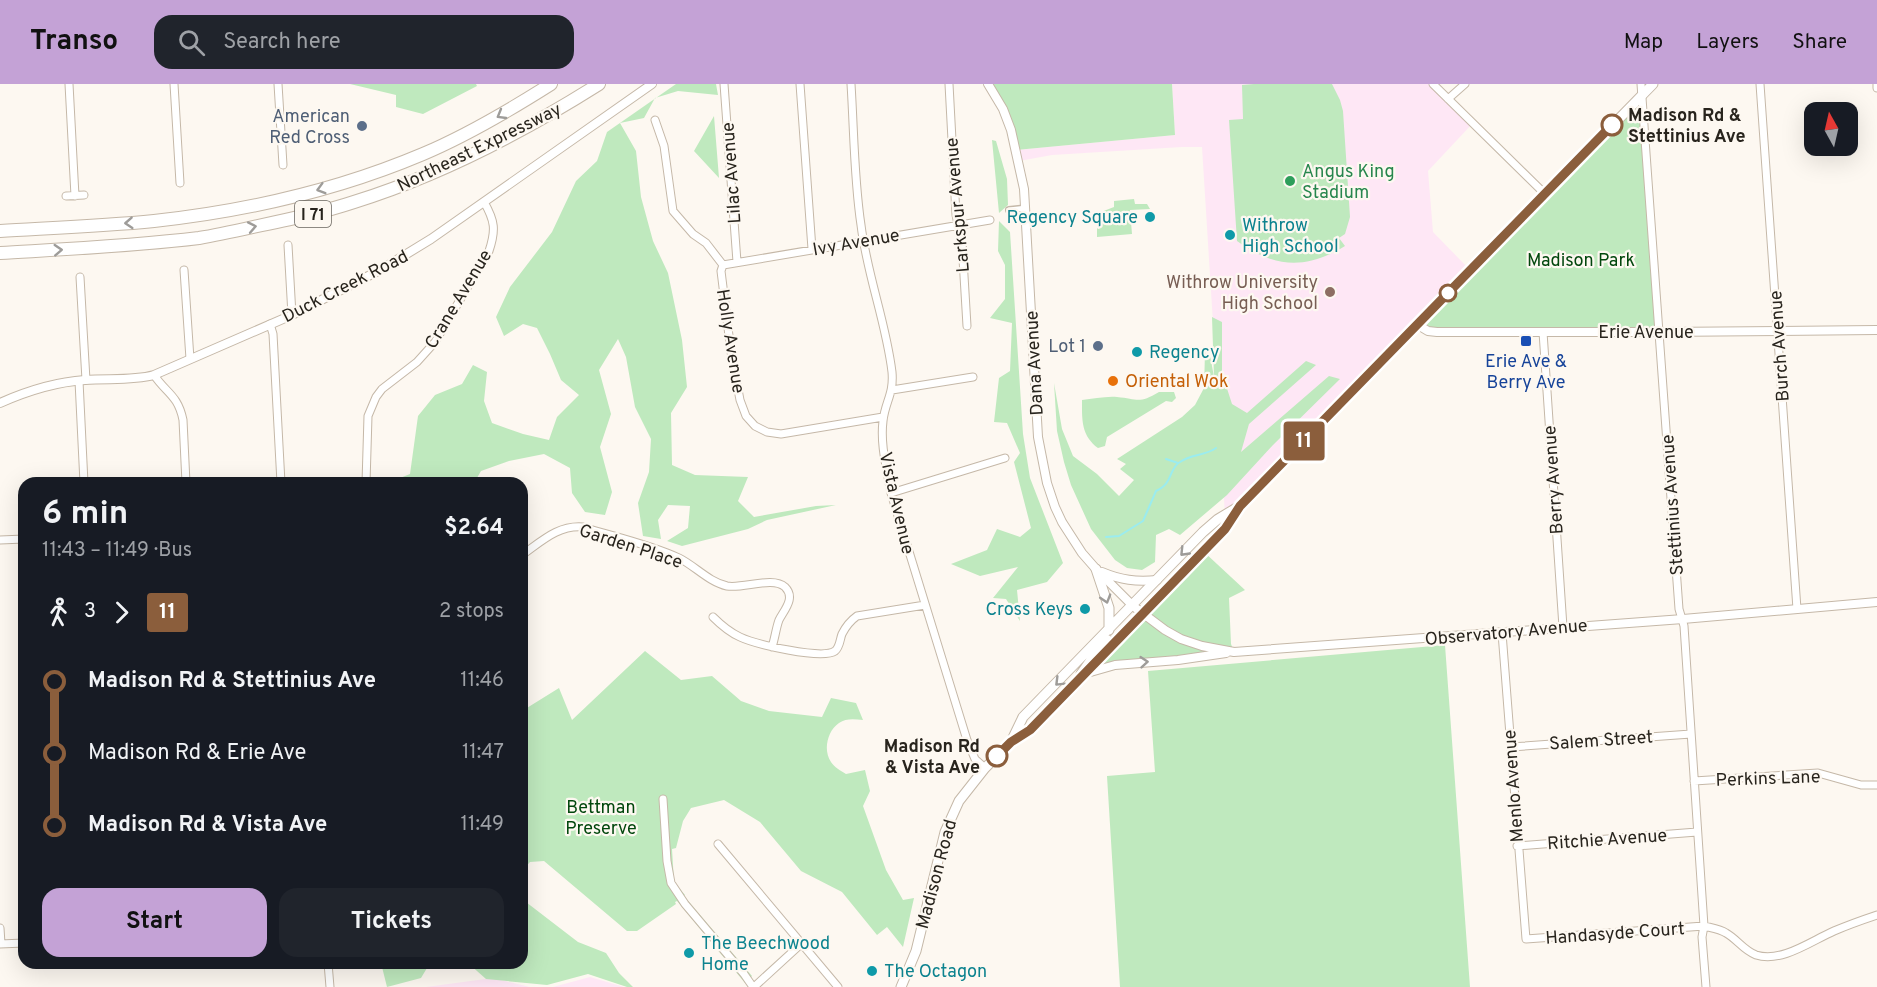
<!DOCTYPE html>
<meta charset="utf-8">
<style>
:root{--surface:#171b24;--page:#20242c;--text:#f1f3f6;--muted:#9ea1a6;--accent:#c4a2d6}
body{margin:0;font-family:Overpass,sans-serif;background:var(--page);color:var(--text);height:100vh;display:flex;flex-direction:column;font-size:22px;white-space:nowrap}
*{box-sizing:border-box;margin:0}
p{font-size:20px;color:var(--muted)}
.icon{flex:none;width:33px;height:33px;fill:none;stroke:currentColor;stroke-width:2;stroke-linecap:round;stroke-linejoin:round}
.map{position:relative;flex:1;overflow:hidden}
.panel{position:absolute;left:18px;top:393px;width:510px;height:492px;display:flex;flex-direction:column;background:var(--surface);border-radius:18px;box-shadow:0 6px 24px #0002}
.panel>*{flex:none}
.badge{padding:0 12px;border-radius:4px;font-size:21px;line-height:39px}
.needle{width:39px;rotate:352deg}
.fabs{position:absolute;left:1804px;top:18px;display:grid;gap:12px}
.fabs a{display:grid;place-items:center;width:54px;height:54px;border-radius:12px;background:var(--surface);box-shadow:0 6px 24px #0002;font-size:30px}
.map>.badge{position:absolute;translate:-50% -50%;box-shadow:0 0 0 3px #fff}
.legs{display:flex;align-items:center;gap:9px;height:66px;padding:0 24px;font-size:20px}
.legs p{margin-inline-start:auto}
.summary{display:flex;align-items:center;justify-content:space-between;height:102px;padding:0 24px}
h1{font-size:33px;font-weight:700;line-height:45px}
.primary-button{display:flex;gap:12px;margin-top:auto;padding:12px 24px}
.primary-button a{flex:1;height:69px;border-radius:18px;background:var(--accent);color:#111;font-size:24px;font-weight:700;line-height:69px;text-align:center}
.primary-button a+a{background:var(--page);color:var(--text)}
ul{padding:0 24px;list-style:none}
li{display:flex;align-items:center;gap:21px;height:72px;font-size:22px}
li i{display:grid;place-items:center;width:9px;height:100%;margin:0 8px;background:currentColor}
li i::after{content:'';width:15px;height:15px;margin:-8px;border:4px solid;border-radius:50%;background:var(--surface)}
li p{margin-inline-start:auto}
li:first-child i{background:linear-gradient(#0000 50%,currentColor 0)}
li:last-child i{background:linear-gradient(currentColor 50%,#0000 0)}
header{display:flex;align-items:center;gap:36px;box-sizing:border-box;height:84px;padding:0 30px;background:var(--accent);color:#111}
header strong{font-size:28px}
nav{display:flex;gap:33px;margin-inline-start:auto;font-size:21px}
.search{width:420px;height:54px;background:var(--page);display:flex;align-items:center;gap:15px;box-sizing:border-box;padding:0 21px;border-radius:18px;color:var(--muted);font-size:22px}
.map>svg:first-child{display:block}
.education{fill:#fee7f5}
.green{fill:#bfe9be}
.lines{fill:none;stroke-linecap:round;stroke-linejoin:round}
.stream{stroke:#9becef;stroke-width:2}
.pedestrian-casing{stroke:#c5b8a8;stroke-width:8}
.minor-casing{stroke:#c5b8a8;stroke-width:9}
.tertiary-casing{stroke:#c5b8a8;stroke-width:10}
.secondary-casing{stroke:#c5b8a8;stroke-width:11}
.motorway-casing{stroke:#c5b8a8;stroke-width:14}
.pedestrian{stroke:#fff;stroke-width:5}
.minor{stroke:#fff;stroke-width:7}
.tertiary{stroke:#fff;stroke-width:8}
.secondary{stroke:#fff;stroke-width:9}
.motorway{stroke:#fff;stroke-width:12}
.oneway{stroke:#9e9c99}
.line-1-casing{stroke:#fff;stroke-width:14}
.line-1{stroke:#8b5e3c;stroke-width:9}
.stop-1-dot{fill:#fff;stroke:#8b5e3c;stroke-width:3}
.service-dot{fill:#5c6f8a;stroke:#fdf8f1;stroke-width:2}
.leisure-dot{fill:#2e9e5b;stroke:#fdf8f1;stroke-width:2}
.culture-dot{fill:#0f9aa8;stroke:#fdf8f1;stroke-width:2}
.education-dot{fill:#8d6e63;stroke:#fdf8f1;stroke-width:2}
.transit-dot{fill:#1a4fb4;stroke:#fdf8f1;stroke-width:2}
.food-dot{fill:#e8710a;stroke:#fdf8f1;stroke-width:2}
.labels{text-anchor:middle;stroke-width:4.5;stroke-linejoin:round;paint-order:stroke}
.shield{fill:#fdf8f1;stroke:#68645d;stroke-width:1.5}
.shield-label{font-size:16px;font-weight:bold;fill:#28241d}
.stop-label{font-size:18px;font-weight:bold;fill:#28241d;stroke:#fdf8f1;text-anchor:start}
.service-label{font-size:18px;fill:#4e5e75;stroke:#fdf8f1;text-anchor:end}
.street-label{font-size:18px;fill:#28241d;stroke:#fdf8f1}
.leisure-label{font-size:18px;fill:#27864d;stroke:#fdf8f1;text-anchor:start}
.culture-label{font-size:18px;fill:#0d838f;stroke:#fdf8f1;text-anchor:start}
.park-label{font-size:18px;fill:#02470d;stroke:#fdf8f1}
.education-label{font-size:18px;fill:#785e54;stroke:#fdf8f1;text-anchor:end}
.transit-label{font-size:18px;fill:#164399;stroke:#fdf8f1}
.food-label{font-size:18px;fill:#c56008;stroke:#fdf8f1;text-anchor:start}
</style>
<header>
<strong>Transo</strong>
<div class="search"><svg class="icon" aria-label="search" viewBox="0 0 24 24"><circle cx="10" cy="10" r="6"/><path d="M15 15l6 6"/></svg>Search here</div>
<nav><a>Map</a><a>Layers</a><a>Share</a></nav>
</header>
<div class="map">
<svg width="1877" height="903" viewBox="0 0 1877 903">
<rect width="100%" height="100%" fill="#fdf8f1"/>
<path class="education" d="M1172,0H1433L1473,39L1428,87L1433,148L1470,186L1225,431L1202,63H1182L1052,71L1019,77L1016,66L1175,51Z
M590,893L624,903H553Z
M493,894L530,903H426Z"/>
<path class="green" d="M350,0H476L477,2L423,30L396,23V11Z
M676,0H716L718,11L678,7L655,14L644,34L620,39L636,67L641,113L653,157L668,189L682,256L687,303L671,329L672,381L695,391L748,393L738,417L754,433L816,422L836,421L767,436L748,445L682,462L667,457L688,444L690,422L668,421L658,436L661,455L643,452L638,419L649,388L651,355L635,323L626,273L618,255L599,286L611,330L600,363L612,408L605,431L585,428L572,409L570,384L544,370L509,377L481,387L474,399H373L375,393L390,398L410,390L418,332L435,311L462,300L473,281L487,288L484,317L492,339L523,350L549,356L557,333L579,311L561,296L550,270L537,244L523,240L504,252L496,233L510,203L552,148L576,97L597,77L607,48Z
M988,0H1172L1175,51L1016,66L1011,46Z
M1254,0H1332L1340,16L1343,27L1350,133L1345,150L1339,154L1345,162C1306,186 1274,184 1237,157L1229,36L1243,35L1242,1Z
M1642,12L1660,248H1437L1418,241Z
M714,32L719,94L694,67Z
M992,56L996,57L1007,95L1008,121L999,129Z
M1134,115L1135,120H1147L1150,125L1130,126L1132,150L1097,153V141L1102,135L1101,128L1114,123V117Z
M999,137L1010,148L1023,350L1030,394L1063,479L1047,498L1017,506L1020,537L1006,515L993,514L1018,483L980,492L951,480L987,466L997,445L1020,453L1031,444L1014,378L1020,369L1007,339L994,338L999,294L1010,287L1012,239L990,234L1005,215V181L998,167Z
M1212,233L1222,238V289L1232,320L1247,329L1306,277L1316,281L1249,340L1241,368L1329,292L1340,295L1273,361L1227,411L1180,451L1169,445L1156,451L1155,478L1142,486L1127,484L1115,476L1091,445L1071,401L1064,378L1057,347L1054,299L1062,345L1073,372L1097,390L1119,412L1134,396L1120,385L1126,380L1117,375L1182,333L1195,321L1204,304L1205,268L1210,271L1214,293Z
M1159,308H1174L1176,314L1172,318L1166,317L1107,353L1105,362L1098,364C1081,351 1082,336 1082,316C1093,315 1106,312 1117,313C1138,315 1139,320 1159,308Z
M1203,467L1245,506L1229,514L1231,560L1234,568L1087,589Z
M1445,561L1470,903H1120L1107,692L1155,688L1148,587Z
M645,567L681,596L712,592L741,617L769,627L822,633L831,614L856,619L863,636C854,635 846,634 839,639C827,647 823,667 831,678C834,683 841,687 846,690L865,686L870,707L863,722L886,786L903,816L914,814L903,863L887,843L877,851L842,808L801,787L760,738L724,716L691,724L683,737L676,764L672,765L674,798L685,811L684,812L752,892L745,899L677,817L675,818L676,820L637,847H627L544,777L530,778L522,787V627L559,604L572,636Z
M522,815L578,858L606,869L619,889L633,903H627L588,890L547,901L486,895L468,879H522Z
M381,879H430L421,894L387,903Z"/>
<g class="lines">
<path class="stream" d="M1166,375L1178,379
M1106,453L1119,452L1143,437L1156,407C1174,399 1168,385 1180,378C1191,370 1205,372 1216,364"/>
<defs>
<path id="pedestrian" d="M1009,126L1026,124"/>
<path id="minor" d="M69,0L75,112
M174,0L180,99
M278,0L283,81
M724,0L737,178
M800,0L812,165
M851,0C854,47 854,95 861,141C867,191 886,238 892,288C894,310 885,318 883,337C880,361 887,385 891,409L967,656L975,675L985,684
M949,0L956,131L962,158L967,242
M1433,0L1545,110
M1641,0L1679,525L1684,542L1704,842L1702,853L1706,903
M1760,0L1797,525
M1877,0V4
M1448,15L1465,0
M655,36L664,62L673,127L693,150L706,159L723,181
M66,112L84,111
M288,161L292,231
M723,181L721,187L731,268L740,316L746,332L755,342L767,348L781,350L883,333
M723,181L990,136
M184,186L190,275
M80,193L86,296
M270,240L273,250L281,399
M1543,248L1563,543
M154,291C166,309 178,311 183,336L186,399
M79,297L84,399
M892,306L973,293
M366,399L368,332L376,313L382,305L417,278L435,258L489,167C496,146 495,137 484,118
M891,409L1005,374
M0,456L24,455
M522,471C542,457 558,441 583,443C615,453 649,460 679,474C695,482 709,498 727,502C743,505 773,492 785,503C796,514 784,526 779,536C776,544 775,554 772,563
M713,533C721,541 729,548 740,553C755,560 822,576 835,567C840,563 840,555 842,550C846,542 850,537 857,532L925,521
M1502,549L1526,855L1704,842C1712,844 1720,845 1726,849C1737,855 1743,866 1756,871C1782,879 1811,857 1834,847C1848,841 1862,836 1877,831
M1511,663L1691,650
M1694,697L1818,689L1861,701H1877
M663,715L667,777L671,799L685,820L744,890L753,903
M718,760L838,903
M1517,762L1697,748
M0,844L1,860
M0,860L24,859
M328,879L330,903
M754,903L801,860"/>
<path id="tertiary" d="M988,0L1003,25L1011,46L1024,105L1038,353L1047,399L1055,423L1062,438L1082,469L1096,485L1133,522L1165,546L1181,555L1202,562L1234,568L1683,535L1877,518
M1418,241L1428,247L1437,248H1660L1877,246
M0,319C27,307 55,298 85,296C108,294 132,297 154,291L292,231L382,185L431,155L652,0
M1102,488C1121,496 1136,498 1157,496
M1087,589L1115,581L1178,576L1226,569"/>
<path id="secondary" d="M1096,485L1109,524V546
M1081,590L1095,570L1108,556
M1011,658L1023,633L1203,448L1218,435L1238,423
M901,903L916,867L945,748L959,717L985,684L1011,658L1030,647L1225,445L1240,422L1653,0"/>
<path id="motorway" d="M0,147C51,144 103,142 154,137C246,127 338,106 423,70C468,51 510,26 551,0
M0,169C67,165 133,162 199,154C217,151 235,147 253,143C287,136 321,129 354,118C441,91 523,48 599,0"/>
</defs>
<use href="#pedestrian" class="pedestrian-casing"/>
<use href="#minor" class="minor-casing"/>
<use href="#tertiary" class="tertiary-casing"/>
<use href="#secondary" class="secondary-casing"/>
<use href="#motorway" class="motorway-casing"/>
<use href="#pedestrian" class="pedestrian"/>
<use href="#minor" class="minor"/>
<use href="#tertiary" class="tertiary"/>
<use href="#secondary" class="secondary"/>
<use href="#motorway" class="motorway"/>
</g>
<defs><path id="oneway-chevron" d="M-2-3.5L2.5 0L-2 3.5" fill="none" stroke-width="1.6" stroke-linecap="round" stroke-linejoin="round" transform="scale(1.5)"/></defs>
<g class="oneway">
<use href="#oneway-chevron" transform="translate(501 31) rotate(150)"/>
<use href="#oneway-chevron" transform="translate(321 105) rotate(164)"/>
<use href="#oneway-chevron" transform="translate(129 139) rotate(176)"/>
<use href="#oneway-chevron" transform="translate(252 143) rotate(-11)"/>
<use href="#oneway-chevron" transform="translate(58 166) rotate(-3)"/>
<use href="#oneway-chevron" transform="translate(1184 468) rotate(134)"/>
<use href="#oneway-chevron" transform="translate(1106 515) rotate(73)"/>
<use href="#oneway-chevron" transform="translate(1144 578) rotate(-5)"/>
<use href="#oneway-chevron" transform="translate(1059 598) rotate(135)"/>
</g>
<g class="lines">
<defs>
<path id="line-1" d="M997,672L1011,658L1030,646L1225,445L1240,422L1612,41"/>
</defs>
<use href="#line-1" class="line-1-casing"/>
<use href="#line-1" class="line-1"/>
</g>
<g class="stop-1-dot">
<circle cx="1612" cy="41" r="10"/>
<circle cx="1448" cy="209" r="8"/>
<circle cx="997" cy="672" r="10"/>
</g>
<g class="service-dot">
<circle cx="362" cy="42" r="6"/>
<circle cx="1098" cy="262" r="6"/>
</g>
<circle class="leisure-dot" cx="1290" cy="97" r="6"/>
<g class="culture-dot">
<circle cx="1150" cy="133" r="6"/>
<circle cx="1230" cy="151" r="6"/>
<circle cx="1137" cy="268" r="6"/>
<circle cx="1085" cy="525" r="6"/>
<circle cx="689" cy="869" r="6"/>
<circle cx="872" cy="887" r="6"/>
</g>
<circle class="education-dot" cx="1330" cy="208" r="6"/>
<rect class="transit-dot" x="1520" y="251" width="12" height="12" rx="3"/>
<circle class="food-dot" cx="1113" cy="297" r="6"/>
<g class="labels">
<rect class="shield" x="295" y="117" width="36" height="26" rx="4.5"/>
<g class="shield-label">
<text x="313" y="136">I 71</text>
</g>
<g class="stop-label">
<text x="1628" y="37">Madison Rd &amp;<tspan x="1628" dy="21">Stettinius Ave</tspan></text>
<text x="980" y="668" text-anchor="end">Madison Rd<tspan x="980" dy="21">&amp; Vista Ave</tspan></text>
</g>
<g class="service-label">
<text x="350" y="38">American<tspan x="350" dy="21">Red Cross</tspan></text>
<text x="1086" y="268">Lot 1</text>
</g>
<g class="street-label">
<text transform="translate(479 63) rotate(-26)" y="6">Northeast Expressway</text>
<text transform="translate(731 89) rotate(-94)" y="6">Lilac Avenue</text>
<text transform="translate(957 121) rotate(-95)" y="6">Larkspur Avenue</text>
<text transform="translate(856 158) rotate(-10)" y="6">Ivy Avenue</text>
<text transform="translate(345 202) rotate(-27)" y="6">Duck Creek Road</text>
<text transform="translate(458 215) rotate(-59)" y="6">Crane Avenue</text>
<text x="1646" y="254">Erie Avenue</text>
<text transform="translate(731 257) rotate(81)" y="6">Holly Avenue</text>
<text transform="translate(1779 262) rotate(-94)" y="6">Burch Avenue</text>
<text transform="translate(1034 279) rotate(-93)" y="6">Dana Avenue</text>
<text transform="translate(1553 396) rotate(-94)" y="6">Berry Avenue</text>
<text transform="translate(897 419) rotate(77)" y="6">Vista Avenue</text>
<text transform="translate(1672 421) rotate(-94)" y="6">Stettinius Avenue</text>
<text transform="translate(631 462) rotate(18)" y="6">Garden Place</text>
<text transform="translate(1506 548) rotate(-5)" y="6">Observatory Avenue</text>
<text transform="translate(1601 656) rotate(-4)" y="6">Salem Street</text>
<text transform="translate(1768 694) rotate(-2)" y="6">Perkins Lane</text>
<text transform="translate(1513 702) rotate(-94)" y="6">Menlo Avenue</text>
<text transform="translate(1607 755) rotate(-4)" y="6">Ritchie Avenue</text>
<text transform="translate(936 790) rotate(-75)" y="6">Madison Road</text>
<text transform="translate(1615 849) rotate(-4)" y="6">Handasyde Court</text>
</g>
<g class="leisure-label">
<text x="1302" y="93">Angus King<tspan x="1302" dy="21">Stadium</tspan></text>
</g>
<g class="culture-label">
<text x="1138" y="139" text-anchor="end">Regency Square</text>
<text x="1242" y="147">Withrow<tspan x="1242" dy="21">High School</tspan></text>
<text x="1149" y="274">Regency</text>
<text x="1073" y="531" text-anchor="end">Cross Keys</text>
<text x="701" y="865">The Beechwood<tspan x="701" dy="21">Home</tspan></text>
<text x="884" y="893">The Octagon</text>
</g>
<g class="park-label">
<text x="1581" y="182">Madison Park</text>
<text x="601" y="729">Bettman<tspan x="601" dy="21">Preserve</tspan></text>
</g>
<g class="education-label">
<text x="1318" y="204">Withrow University<tspan x="1318" dy="21">High School</tspan></text>
</g>
<g class="transit-label">
<text x="1526" y="283">Erie Ave &amp;<tspan x="1526" dy="21">Berry Ave</tspan></text>
</g>
<g class="food-label">
<text x="1125" y="303">Oriental Wok</text>
</g>
</g>
</svg>
<div class="fabs">
<a><svg class="needle" viewBox="-14 -14 28 28"><path d="M0-13l5 13h-10z" fill="#e53935"/><path d="M0 13l5-13h-10z" fill="#9ea1a6"/></svg></a>
</div>
<b class="badge" style="left:1304px;top:357px;background:#8b5e3c;color:#fff">11</b>
<section class="panel">
<div class="summary"><div><h1>6 min</h1><p>11:43 – 11:49 · Bus</p></div><b>$2.64</b></div>
<div class="legs"><svg class="icon" aria-label="walk" viewBox="0 0 24 24"><circle cx="13" cy="4" r="2"/><path d="M13 8l-2 6 4 7M11 14l-3 7M7 12l3-4h3l4 4"/></svg>3<svg class="icon" aria-label="forward" viewBox="0 0 24 24"><path d="M9 5l7 7-7 7"/></svg><b class="badge" style="background:#8b5e3c;color:#fff">11</b><p>2 stops</p></div>
<ul>
<li><i style="color:#8b5e3c"></i><b>Madison Rd &amp; Stettinius Ave</b><p>11:46</p></li>
<li><i style="color:#8b5e3c"></i><span>Madison Rd &amp; Erie Ave</span><p>11:47</p></li>
<li><i style="color:#8b5e3c"></i><b>Madison Rd &amp; Vista Ave</b><p>11:49</p></li>
</ul>
<div class="primary-button"><a>Start</a><a>Tickets</a></div>
</section>
</div>
